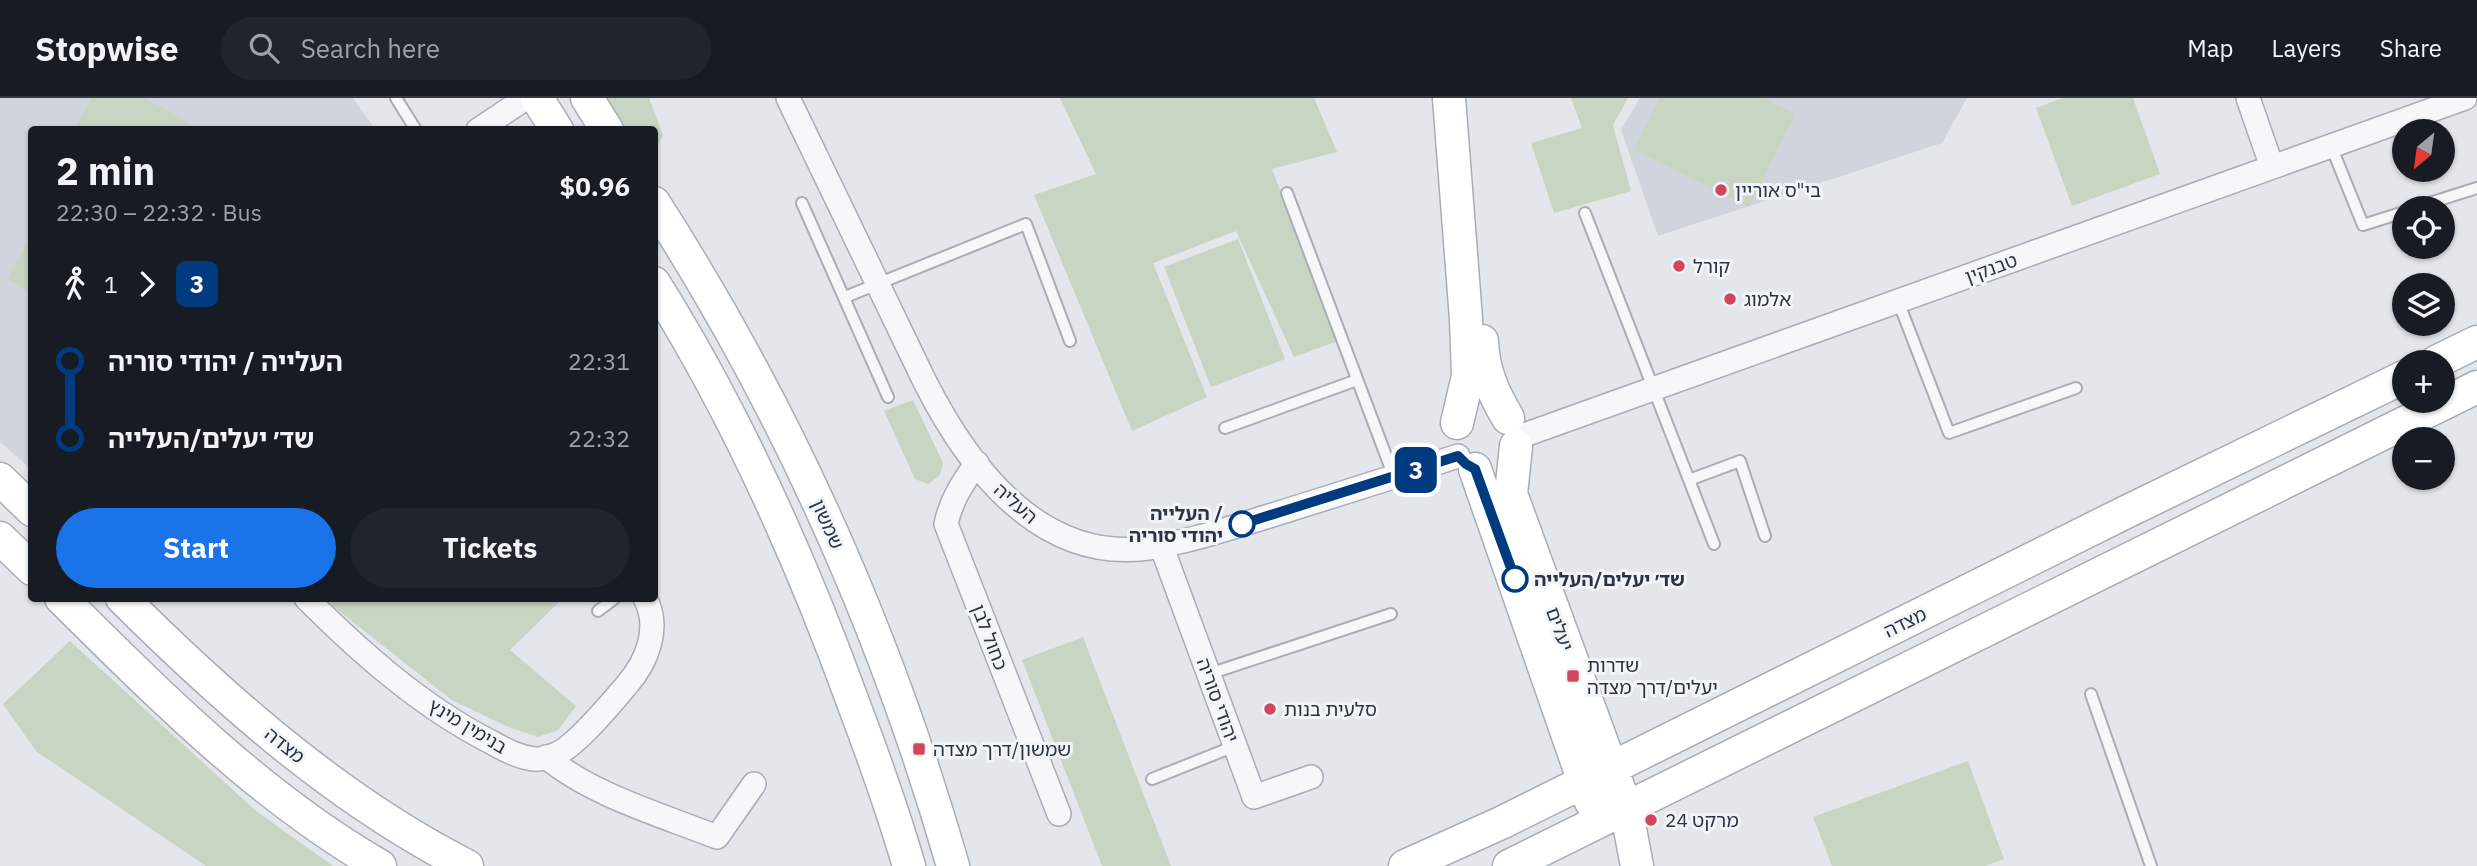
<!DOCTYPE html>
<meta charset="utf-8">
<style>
:root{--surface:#171b24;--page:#20242c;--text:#f1f3f6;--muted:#9ea1a6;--line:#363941;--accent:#1a73e8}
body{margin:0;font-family:"IBM Plex Sans","Noto Sans Hebrew",sans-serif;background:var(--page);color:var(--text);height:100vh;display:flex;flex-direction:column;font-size:26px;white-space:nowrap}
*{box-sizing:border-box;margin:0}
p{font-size:23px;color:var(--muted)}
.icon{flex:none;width:38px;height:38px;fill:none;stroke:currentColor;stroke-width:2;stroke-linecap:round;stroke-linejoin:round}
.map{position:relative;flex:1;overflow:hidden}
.panel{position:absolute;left:28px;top:28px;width:630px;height:476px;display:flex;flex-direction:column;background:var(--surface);border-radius:7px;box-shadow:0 2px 5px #0004}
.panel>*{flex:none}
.badge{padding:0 14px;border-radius:10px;font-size:24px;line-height:46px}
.needle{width:46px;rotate:209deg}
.tools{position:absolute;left:2392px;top:21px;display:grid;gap:14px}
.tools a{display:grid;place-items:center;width:63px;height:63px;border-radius:50%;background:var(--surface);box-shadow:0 2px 5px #0004;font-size:35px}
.map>.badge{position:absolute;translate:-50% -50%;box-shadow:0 0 0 4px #fff}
.legs{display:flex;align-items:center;gap:10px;height:77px;padding:0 28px;font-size:23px}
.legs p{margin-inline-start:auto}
.overview{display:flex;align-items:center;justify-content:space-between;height:119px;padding:0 28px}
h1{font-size:38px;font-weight:700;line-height:52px}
.primary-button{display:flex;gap:14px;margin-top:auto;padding:14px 28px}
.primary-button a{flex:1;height:80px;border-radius:42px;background:var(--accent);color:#fff;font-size:28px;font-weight:700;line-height:80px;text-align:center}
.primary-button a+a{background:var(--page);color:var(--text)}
ul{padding:0 28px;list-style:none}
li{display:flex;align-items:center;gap:24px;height:77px;font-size:26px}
li i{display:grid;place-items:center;width:10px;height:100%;margin:0 9px;background:currentColor}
li i::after{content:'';width:18px;height:18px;margin:-9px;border:5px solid;border-radius:50%;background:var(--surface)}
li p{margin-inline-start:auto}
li:first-child i{background:linear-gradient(#0000 50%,currentColor 0)}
li:last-child i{background:linear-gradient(currentColor 50%,#0000 0)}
header{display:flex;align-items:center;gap:42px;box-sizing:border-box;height:98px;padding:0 35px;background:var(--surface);border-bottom:2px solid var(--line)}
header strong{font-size:33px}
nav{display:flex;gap:38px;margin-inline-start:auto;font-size:24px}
.search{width:490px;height:63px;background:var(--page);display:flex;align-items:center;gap:18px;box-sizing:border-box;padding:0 24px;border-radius:38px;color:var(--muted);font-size:26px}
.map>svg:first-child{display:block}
.built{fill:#d0d5dd}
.green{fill:#c8d5c3}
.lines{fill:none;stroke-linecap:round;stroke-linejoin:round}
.lane-casing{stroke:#a8adb6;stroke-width:14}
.street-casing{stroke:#a8adb6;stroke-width:26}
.secondary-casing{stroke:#a8adb6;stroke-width:35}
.lane{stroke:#f6f7f9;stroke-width:10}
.street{stroke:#f6f7f9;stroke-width:23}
.secondary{stroke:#fff;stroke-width:32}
.line-1-casing{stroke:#fff;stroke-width:16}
.line-1{stroke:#003b80;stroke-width:10}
.poi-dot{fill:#d3455d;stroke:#f2f5f8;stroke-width:2.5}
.stop-1-dot{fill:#fff;stroke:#003b80;stroke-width:3.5}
.labels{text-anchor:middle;stroke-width:6;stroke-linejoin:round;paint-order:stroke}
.poi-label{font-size:19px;fill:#2a3444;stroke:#f2f5f8;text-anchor:start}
.street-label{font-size:19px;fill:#2a3444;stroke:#f2f5f8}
.stop-label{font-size:19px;font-weight:bold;fill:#2a3444;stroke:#f2f5f8;text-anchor:end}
</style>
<header>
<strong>Stopwise</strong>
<div class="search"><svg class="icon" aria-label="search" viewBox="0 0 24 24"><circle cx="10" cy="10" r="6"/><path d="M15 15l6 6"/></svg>Search here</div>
<nav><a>Map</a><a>Layers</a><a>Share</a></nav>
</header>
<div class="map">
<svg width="2477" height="768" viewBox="0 0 2477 768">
<rect width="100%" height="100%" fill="#e3e6eb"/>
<path class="built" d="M0,0H353L375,31L32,32L31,371L0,344Z
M1640,0H1967L1942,45L1658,138L1621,32Z"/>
<path class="green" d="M91,0H144L189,24L185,31H74Z
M601,0H649L663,37L655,53L654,32L621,31Z
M1060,0H1314L1337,54L1272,71L1338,243L1294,259L1236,133L1153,165L1207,299L1132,333L1034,97L1096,76Z
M1571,0H1628L1613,27L1631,93L1554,115L1531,45L1582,30Z
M1660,0H1763L1795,16L1749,109L1634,52Z
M2063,0H2133L2160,76L2072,108L2036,10Z
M31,137V195L7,181Z
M1238,141L1285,261L1211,289L1164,169Z
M913,302L943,365L940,377L928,386L915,381L884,313Z
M335,501H562L510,552L576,608L558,632L538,639L506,628L452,602L330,506Z
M1083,539L1171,768H1102L1022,562Z
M70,543L256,713L333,768H206L36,653L3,606Z
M1968,663L2004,761L1985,768H1832L1813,719Z"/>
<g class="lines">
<defs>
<path id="lane" d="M396,0L416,32
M2331,48L2363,127L2404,114
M1287,95L1394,379
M802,105L888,299
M2414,110L2477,90
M1585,115L1714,446
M845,199L1026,126L1070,243
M1898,203L1949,335L2076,290
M1225,330L1357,282
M1689,382L1740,363L1765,438
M598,513L615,500
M1209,576L1391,516
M2091,596L2151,768
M1152,681L1235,648"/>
<path id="street" d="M788,0L925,284C968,369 1040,465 1148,450C1188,444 1227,431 1266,419C1330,399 1394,379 1458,358
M2248,0L2272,69
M478,32L526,0
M1516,340L2465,0
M977,365C963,384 951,402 946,426L1059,716
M1161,447L1254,699L1311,679
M306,500C361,555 421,608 489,643C504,651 517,659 534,661C540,662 548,659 554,657C574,651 612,604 626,588C647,564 661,530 645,500
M546,659C592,697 661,717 717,739L754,686"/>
<path id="secondary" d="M537,0L557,32
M587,0L607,32
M1449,0L1466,221L1468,278L1457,325
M654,105C786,310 886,535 953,768
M654,185C737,317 801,461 854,607C874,660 893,713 909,768
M1482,243C1483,272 1493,295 1508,320
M2436,264L2477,244
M1516,348L1511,396L1626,710L1637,768
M1475,371L1591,704
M0,381L32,412
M0,440L32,471
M61,500C159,597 260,699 380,768
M122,500C226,603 336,701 467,768
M1405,768L1501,725L2124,415L2404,279
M1509,768L2477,289"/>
</defs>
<use href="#lane" class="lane-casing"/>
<use href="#street" class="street-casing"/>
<use href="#secondary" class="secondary-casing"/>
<use href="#lane" class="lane"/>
<use href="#street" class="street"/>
<use href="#secondary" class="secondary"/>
</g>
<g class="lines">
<defs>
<path id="line-1" d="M1242,426L1458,358L1466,366L1475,371L1515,481"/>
</defs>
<use href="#line-1" class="line-1-casing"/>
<use href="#line-1" class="line-1"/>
</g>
<g class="poi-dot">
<circle cx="1721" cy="92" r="7"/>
<circle cx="1679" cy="168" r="7"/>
<circle cx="1730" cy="201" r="7"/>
<rect x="1566" y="571" width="14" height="14" rx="3.5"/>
<circle cx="1270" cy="611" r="7"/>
<rect x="912" y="644" width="14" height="14" rx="3.5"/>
<circle cx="1651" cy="722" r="7"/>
</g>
<g class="stop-1-dot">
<circle cx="1242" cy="426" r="12"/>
<circle cx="1515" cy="481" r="12"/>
</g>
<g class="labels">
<g class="poi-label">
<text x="1735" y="99">בי"ס אוריין</text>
<text x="1693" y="175">קורל</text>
<text x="1744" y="208">אלמוג</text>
<text x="1587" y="574">שדרות<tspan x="1587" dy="22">יעלים/דרך מצדה</tspan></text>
<text x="1284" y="618">סלעית בנות</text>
<text x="933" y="658">שמשון/דרך מצדה</text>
<text x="1665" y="729">מרקט 24</text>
</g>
<g class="street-label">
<text transform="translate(1991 170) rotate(-20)" y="7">טבנקין</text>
<text transform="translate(1016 405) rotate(41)" y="7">העליה</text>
<text transform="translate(828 426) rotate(66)" y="7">שמשון</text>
<text transform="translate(1905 524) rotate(-26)" y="7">מצדה</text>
<text transform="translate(1560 531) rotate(70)" y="7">יעלים</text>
<text transform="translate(990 539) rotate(69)" y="7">כחול לבן</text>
<text transform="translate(1218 602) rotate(70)" y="7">יהודי סוריה</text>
<text transform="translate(468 628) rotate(31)" y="7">בנימין מינץ</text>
<text transform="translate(285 647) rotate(39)" y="7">מצדה</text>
</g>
<g class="stop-label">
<text x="1223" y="422">העלייה /<tspan x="1223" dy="22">יהודי סוריה</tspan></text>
<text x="1534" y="488" text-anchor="start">שד׳ יעלים/העלייה</text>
</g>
</g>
</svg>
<div class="tools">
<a><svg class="needle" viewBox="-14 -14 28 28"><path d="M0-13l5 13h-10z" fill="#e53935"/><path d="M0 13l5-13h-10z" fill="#9ea1a6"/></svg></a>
<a><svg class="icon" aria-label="locate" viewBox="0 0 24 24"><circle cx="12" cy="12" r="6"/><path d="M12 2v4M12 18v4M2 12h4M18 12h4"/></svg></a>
<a><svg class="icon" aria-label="layers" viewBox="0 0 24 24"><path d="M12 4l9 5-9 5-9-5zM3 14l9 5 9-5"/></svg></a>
<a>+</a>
<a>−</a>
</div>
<b class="badge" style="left:1416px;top:372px;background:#003b80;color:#fff">3</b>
<section class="panel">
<div class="overview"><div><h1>2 min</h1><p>22:30 – 22:32 · Bus</p></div><b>$0.96</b></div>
<div class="legs"><svg class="icon" aria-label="walk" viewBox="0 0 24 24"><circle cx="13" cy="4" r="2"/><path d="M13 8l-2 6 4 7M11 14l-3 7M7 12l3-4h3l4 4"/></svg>1<svg class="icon" aria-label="forward" viewBox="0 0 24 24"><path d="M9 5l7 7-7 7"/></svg><b class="badge" style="background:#003b80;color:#fff">3</b></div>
<ul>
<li><i style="color:#003b80"></i><b>העלייה / יהודי סוריה</b><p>22:31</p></li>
<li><i style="color:#003b80"></i><b>שד׳ יעלים/העלייה</b><p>22:32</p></li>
</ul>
<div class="primary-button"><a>Start</a><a>Tickets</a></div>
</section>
</div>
